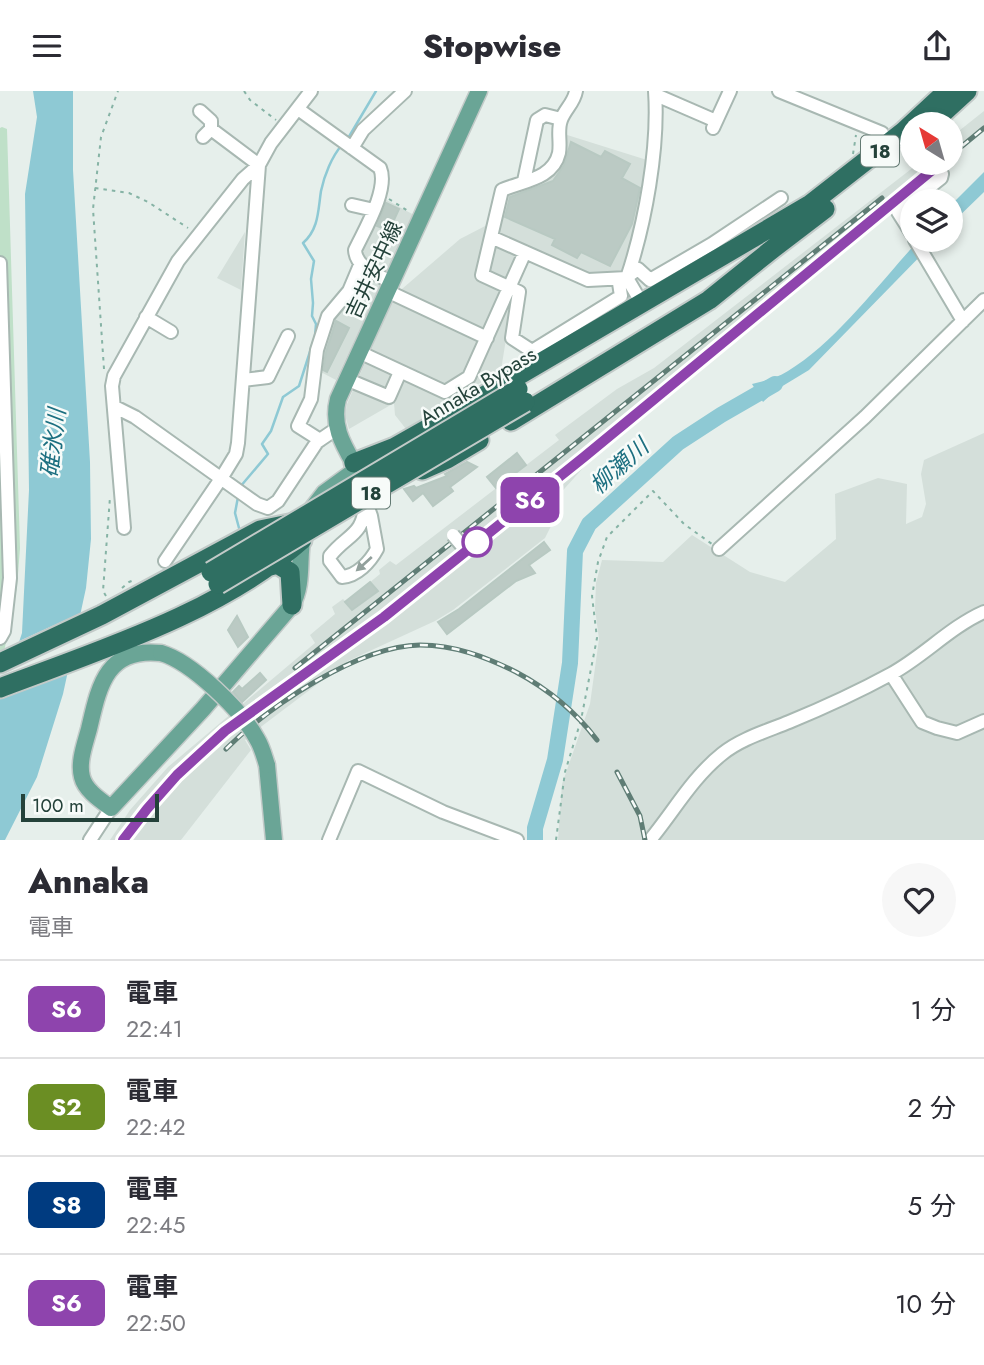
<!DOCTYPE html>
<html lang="ja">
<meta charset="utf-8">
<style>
:root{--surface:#fff;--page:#f7f7f7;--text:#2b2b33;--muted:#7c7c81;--line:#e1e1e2}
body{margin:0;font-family:Jost,"Noto Sans JP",sans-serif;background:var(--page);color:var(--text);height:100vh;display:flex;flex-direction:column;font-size:26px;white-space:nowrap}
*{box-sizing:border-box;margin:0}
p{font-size:23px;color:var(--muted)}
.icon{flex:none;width:38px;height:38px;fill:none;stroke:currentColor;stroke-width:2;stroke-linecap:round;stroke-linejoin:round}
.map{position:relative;height:749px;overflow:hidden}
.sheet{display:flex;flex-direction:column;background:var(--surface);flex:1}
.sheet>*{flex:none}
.badge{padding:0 14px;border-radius:10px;font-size:24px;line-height:46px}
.needle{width:46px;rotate:323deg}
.fabs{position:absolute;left:900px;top:21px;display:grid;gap:14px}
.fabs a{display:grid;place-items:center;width:63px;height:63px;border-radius:50%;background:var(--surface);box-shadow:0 4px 10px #0003;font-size:35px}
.scale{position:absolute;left:21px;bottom:18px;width:138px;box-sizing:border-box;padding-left:7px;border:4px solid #24423a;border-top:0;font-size:19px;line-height:24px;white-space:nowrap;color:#24423a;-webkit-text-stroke:5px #f7fbf9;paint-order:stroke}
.map>.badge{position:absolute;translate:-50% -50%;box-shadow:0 0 0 4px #fff}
.round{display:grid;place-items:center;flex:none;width:74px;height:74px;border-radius:37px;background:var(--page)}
.summary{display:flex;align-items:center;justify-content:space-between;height:119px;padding:0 28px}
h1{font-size:33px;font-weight:800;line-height:52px}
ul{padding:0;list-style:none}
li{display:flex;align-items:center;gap:21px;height:98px;padding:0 28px;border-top:2px solid var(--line)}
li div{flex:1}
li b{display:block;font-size:26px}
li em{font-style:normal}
li .badge{min-width:77px;font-weight:700;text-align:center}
header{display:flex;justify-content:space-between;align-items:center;height:91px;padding:0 28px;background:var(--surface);font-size:32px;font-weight:800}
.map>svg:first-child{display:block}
.built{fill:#d4dfda}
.green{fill:#bfe0c8}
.water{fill:#8ec9d4}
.pier{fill:#e6efeb}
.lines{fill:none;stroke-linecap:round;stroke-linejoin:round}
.stream{stroke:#8ec9d4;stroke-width:2.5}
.river{stroke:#8ec9d4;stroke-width:16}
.building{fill:#bbcac4;stroke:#b8c9c2;stroke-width:2}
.minor-tunnel{stroke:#bfccc8;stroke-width:12;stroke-dasharray:12 6;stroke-linecap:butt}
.minor-casing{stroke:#a8b8b2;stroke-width:16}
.major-casing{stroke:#c2cac8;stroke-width:19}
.highway-casing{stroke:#c2cac8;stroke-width:23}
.path{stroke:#86b3a5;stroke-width:2;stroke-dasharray:3.5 5;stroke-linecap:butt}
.minor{stroke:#fff;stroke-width:12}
.major{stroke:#6aa596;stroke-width:16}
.highway{stroke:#2f6f62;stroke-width:19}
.rail-casing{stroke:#5f7d75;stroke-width:5}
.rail{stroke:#f7fbf9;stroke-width:2.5;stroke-dasharray:8;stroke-linecap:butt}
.minor-bridge-casing{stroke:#a8b8b2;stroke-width:16;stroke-linecap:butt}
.major-bridge-casing{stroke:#c2cac8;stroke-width:19;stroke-linecap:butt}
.highway-bridge-casing{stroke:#c2cac8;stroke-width:23;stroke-linecap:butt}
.minor-bridge{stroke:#fff;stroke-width:12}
.major-bridge{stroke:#6aa596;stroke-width:16}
.highway-bridge{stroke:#2f6f62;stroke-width:19}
.oneway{fill:#92a09c}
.line-casing{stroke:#fff;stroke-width:16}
.line{stroke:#8e44ad;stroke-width:10}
.stop-dot{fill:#fff;stroke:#8e44ad;stroke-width:3.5}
.labels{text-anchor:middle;stroke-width:5;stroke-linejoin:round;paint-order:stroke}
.shield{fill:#f7fbf9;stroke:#637a73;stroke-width:2}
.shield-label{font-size:19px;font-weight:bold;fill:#24423a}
.street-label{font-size:21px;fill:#24423a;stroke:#f7fbf9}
.water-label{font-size:23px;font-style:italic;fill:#1c6f80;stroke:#f7fbf9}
</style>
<header><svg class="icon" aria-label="menu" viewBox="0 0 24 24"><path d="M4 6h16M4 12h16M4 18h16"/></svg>Stopwise<svg class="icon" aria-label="share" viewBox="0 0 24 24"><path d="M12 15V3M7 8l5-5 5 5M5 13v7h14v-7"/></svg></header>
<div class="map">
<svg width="984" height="749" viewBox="0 0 984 749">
<rect width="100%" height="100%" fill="#e6efeb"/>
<path class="built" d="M984,20V40L950,67V47Z
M564,43L647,69L628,171L623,183L589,184L533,160L514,199L501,279L406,338L395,324L394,312L349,338L345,324L347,313L395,204L460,148L489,133L505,103L545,88Z
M919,72H945L861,147L584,376L546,418L551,435L545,447L453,519L435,530L348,570L262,635L245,649L251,659L181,749H110L130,719L168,676L315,552L310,544L335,523L332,516L343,508L346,511L380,483L379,479L390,470L396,474L559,349L555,344L617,298L654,277Z
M383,107L414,124L386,181L359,166L358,160Z
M245,141L241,199L217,187Z
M362,179L383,188L336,289L317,279L332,225Z
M984,342V749H558L562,693L590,613L599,548L595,518L596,492L602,469L663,471L692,444L750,481L785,491L836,448L835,403L878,387L907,393L906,433L922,426L926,413L921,383L924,369Z"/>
<path class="green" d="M2,36L7,38L20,457L17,496L0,581V37Z"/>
<path class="water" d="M33,0H73V79L90,371L91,448L86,497L63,603L37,686L5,749H0V608L22,542L29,399L25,103L37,26Z
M984,81V101L950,134V115Z
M919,149H936L809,279L776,299L763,311L752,293C764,290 777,287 788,280C836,251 881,190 919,149Z"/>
<path class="pier" d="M85,520L72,579L0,607V597L15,552Z"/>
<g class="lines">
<path class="stream" d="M347,49L376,0
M240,396L268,363L262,353L271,340L283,306L299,295L315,245L316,233L312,225L313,212L311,188L314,170L303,152C319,138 318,119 321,100C324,85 332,65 342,54
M238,406L235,422L239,437"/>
<path class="river" d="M535,749V737L555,669L570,572L575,460L589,433L678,352L721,324L775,293"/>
</g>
<path class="building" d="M571,51L601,66L605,60L630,73L622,87L640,97L632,133L610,175L581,161L577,167L552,154L555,148L505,126L510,106L553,90L564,74Z
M386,112L399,118L389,140L377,135Z
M336,230L349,237L327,281L323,279L326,261Z
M517,362L526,374L496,397L487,386Z
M467,371L477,376L450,396L453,400L433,415L423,402L413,410L404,398L414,395L416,397L447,385L445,383Z
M544,451L550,459L529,474L535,482L516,490L447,543L438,531L459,518Z
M370,491L378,500L352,519L345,511Z
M237,525L248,546L238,556L228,539Z
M260,582L266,589L242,611L233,601L239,595L242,598Z"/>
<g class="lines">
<path class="minor-tunnel" d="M889,45L912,55"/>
<defs>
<path id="minor" d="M576,0C574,12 565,18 561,29C557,39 561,51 559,62C553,88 523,90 502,99L482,184L519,201L512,247L532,260L621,205L619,192L638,178L650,189L712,153L781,107
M779,0L882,42
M656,4L716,30
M298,18L380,77C389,98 365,138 355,159C356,177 377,183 391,191
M200,20L211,30V38
M713,37L730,0
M203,46L211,38L259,74
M352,57L363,39L405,0
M524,90L537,29L545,24L561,28
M912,110L941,87L942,83L938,77
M912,110L898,121L912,143
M352,114L374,119
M491,146L588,189L627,187
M915,149L963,230
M0,172L10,487L4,540L0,547
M387,200L487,247
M641,211L627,187C645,133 659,57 655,0
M146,226L171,241
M359,261L445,301L469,286L525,161
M346,288L389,306L400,281
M243,289L268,286L288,245
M115,316L135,326L257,413L268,417L278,410L317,351L336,338
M320,349L298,335L311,308L317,259L328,225L349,200L360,174
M363,403L371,425L377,458C370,471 357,485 342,486L330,470V465C347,443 364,445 365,412
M124,437L112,295L114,285L178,170L243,88L259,74
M719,458L865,326L984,209
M165,470L222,386L236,363L238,352L259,74L271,52L311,0
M891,583L922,631L937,637L957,642L984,630
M90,749L111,717
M329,749L358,680L443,721L517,749
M650,749C674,720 692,687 722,663C740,648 767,640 789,631C823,617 858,601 891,583C924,565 950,536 984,521"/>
<path id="major" d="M311,419L324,402L357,378C344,355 331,336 338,308L479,0
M161,562C106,556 99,595 89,638C85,653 78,671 82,686C85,699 100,709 111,717L203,618L292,514C304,492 298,468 303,444
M267,674L274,749"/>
<path id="highway" d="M931,33L967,0
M799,122L904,40L947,0
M766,163L825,118
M511,330L709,209L775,156
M354,372L395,356L448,326L809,114
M422,379L447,368L479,349
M270,475L277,473L290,481L292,514
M0,572L102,524L260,439L289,433
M0,597C100,559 221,521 302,449"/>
</defs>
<use href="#minor" class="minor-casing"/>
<use href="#major" class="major-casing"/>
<use href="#highway" class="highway-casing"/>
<path class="path" d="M244,0L250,9L276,29
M853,63L856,44
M95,97L129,102L148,111L188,137
M389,108L408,120
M104,278L93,118L101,46L118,0
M473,449L478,445
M122,497L129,491L134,489
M106,505L103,500L110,406
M556,749L565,681L581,629L597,547L592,505L598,471L607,446L653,400L684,433L712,453"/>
<use href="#minor" class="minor"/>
<use href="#major" class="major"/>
<use href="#highway" class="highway"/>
<defs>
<path id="rail" d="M950,65L984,37
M295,577L882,107
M226,658C269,615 358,555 420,554C455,554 486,566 516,581C548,598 575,620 597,649
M617,681L640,725L645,749
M123,749C153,709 186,671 225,640C288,590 356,548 419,497C594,357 765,212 941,72"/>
</defs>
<use href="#rail" class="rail-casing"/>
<use href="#rail" class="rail"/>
<defs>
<path id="minor-bridge" d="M453,444L464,457"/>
<path id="major-bridge" d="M161,562C192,571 242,620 257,648C262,656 264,665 267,674"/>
<path id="highway-bridge" d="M211,481L518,298
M218,493L525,311"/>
</defs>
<use href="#minor-bridge" class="minor-bridge-casing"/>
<use href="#major-bridge" class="major-bridge-casing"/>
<use href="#highway-bridge" class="highway-bridge-casing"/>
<use href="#minor-bridge" class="minor-bridge"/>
<use href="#major-bridge" class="major-bridge"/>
<use href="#highway-bridge" class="highway-bridge"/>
</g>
<defs><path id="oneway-solid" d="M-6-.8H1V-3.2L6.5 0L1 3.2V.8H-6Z" transform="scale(1.75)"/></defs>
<use class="oneway" href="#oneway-solid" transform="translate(364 473) rotate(138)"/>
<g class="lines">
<defs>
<path id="line" d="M123,749L147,718L177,684L225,640L384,526L584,366L941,72"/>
</defs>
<use href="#line" class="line-casing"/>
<use href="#line" class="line"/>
</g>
<circle class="stop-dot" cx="477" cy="451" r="14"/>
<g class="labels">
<g class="shield">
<rect x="861" y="44.5" width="38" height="31" rx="5"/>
<rect x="352" y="386.5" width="38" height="31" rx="5"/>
</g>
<g class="shield-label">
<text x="880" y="67">18</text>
<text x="371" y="409">18</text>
</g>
<g class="street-label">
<text transform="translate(374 179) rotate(-65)" y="7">吉井安中線</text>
<text transform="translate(478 295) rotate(-31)" y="7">Annaka Bypass</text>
</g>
<g class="water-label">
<text transform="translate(53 352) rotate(-83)" y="8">碓氷川</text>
<text transform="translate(619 375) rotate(-42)" y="8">柳瀬川</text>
</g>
</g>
</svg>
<div class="fabs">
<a><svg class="needle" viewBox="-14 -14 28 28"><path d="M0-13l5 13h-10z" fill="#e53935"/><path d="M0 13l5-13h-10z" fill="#7c7c81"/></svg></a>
<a><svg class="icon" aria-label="layers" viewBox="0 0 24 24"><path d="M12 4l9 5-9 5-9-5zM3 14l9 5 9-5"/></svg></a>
</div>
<div class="scale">100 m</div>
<b class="badge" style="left:530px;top:409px;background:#8e44ad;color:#fff">S6</b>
</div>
<section class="sheet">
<div class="summary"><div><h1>Annaka</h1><p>電車</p></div><a class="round"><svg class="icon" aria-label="heart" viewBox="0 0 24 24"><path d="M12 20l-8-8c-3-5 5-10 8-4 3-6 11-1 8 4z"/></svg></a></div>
<ul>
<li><span class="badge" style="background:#8e44ad;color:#fff">S6</span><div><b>電車</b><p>22:41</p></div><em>1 分</em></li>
<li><span class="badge" style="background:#6b8e23;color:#fff">S2</span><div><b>電車</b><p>22:42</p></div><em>2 分</em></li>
<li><span class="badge" style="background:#003b80;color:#fff">S8</span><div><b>電車</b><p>22:45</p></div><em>5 分</em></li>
<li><span class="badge" style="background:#8e44ad;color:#fff">S6</span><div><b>電車</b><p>22:50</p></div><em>10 分</em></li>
</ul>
</section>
